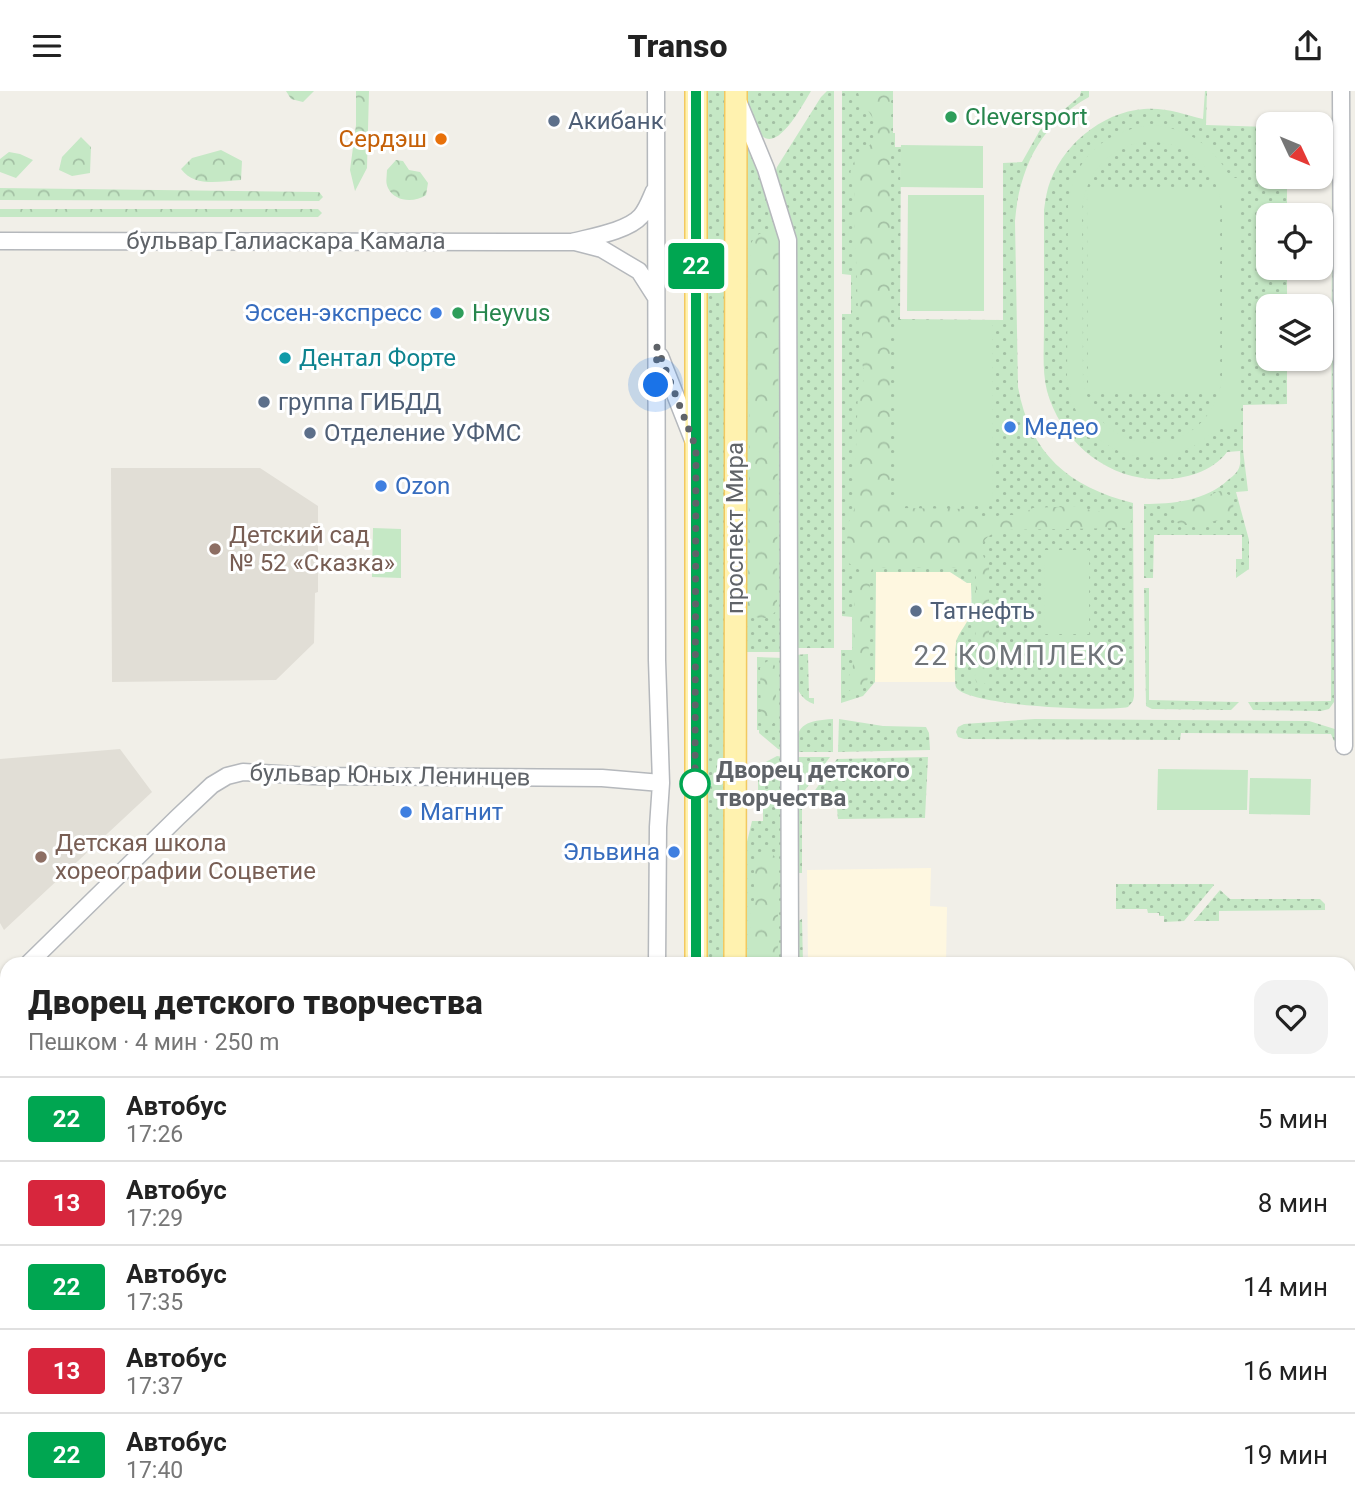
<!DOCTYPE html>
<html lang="ru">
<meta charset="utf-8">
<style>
:root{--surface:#fff;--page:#f2f2f2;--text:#222;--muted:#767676;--line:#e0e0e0}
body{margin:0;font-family:Roboto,sans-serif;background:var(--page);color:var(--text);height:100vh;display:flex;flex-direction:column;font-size:26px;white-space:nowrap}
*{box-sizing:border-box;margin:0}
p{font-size:23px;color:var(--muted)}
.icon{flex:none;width:38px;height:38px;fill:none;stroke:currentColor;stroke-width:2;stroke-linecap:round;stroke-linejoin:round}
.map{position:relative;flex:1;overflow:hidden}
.drawer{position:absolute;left:0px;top:866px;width:1356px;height:555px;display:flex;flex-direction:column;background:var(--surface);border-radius:21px 21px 0 0;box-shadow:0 2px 5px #0004}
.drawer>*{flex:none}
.badge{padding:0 14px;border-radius:5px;font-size:24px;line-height:46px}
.needle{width:46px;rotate:134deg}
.fabs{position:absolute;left:1256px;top:21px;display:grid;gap:14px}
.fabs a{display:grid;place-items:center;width:77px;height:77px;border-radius:14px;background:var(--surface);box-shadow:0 2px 5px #0004;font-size:35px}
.you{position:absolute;width:35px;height:35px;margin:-18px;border:5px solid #fff;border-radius:50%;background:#1a73e8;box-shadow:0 0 0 10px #1a73e833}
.map>.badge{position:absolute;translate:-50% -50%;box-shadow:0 0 0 4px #fff}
.round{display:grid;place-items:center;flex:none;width:74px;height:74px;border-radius:21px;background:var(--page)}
.summary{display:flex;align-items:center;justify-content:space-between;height:119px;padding:0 28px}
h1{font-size:33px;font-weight:800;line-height:52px}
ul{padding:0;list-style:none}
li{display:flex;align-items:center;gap:21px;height:84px;padding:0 28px;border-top:2px solid var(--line)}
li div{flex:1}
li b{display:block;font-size:26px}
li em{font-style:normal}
li .badge{min-width:77px;font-weight:700;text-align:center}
header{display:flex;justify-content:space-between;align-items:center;height:91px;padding:0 28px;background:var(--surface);font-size:32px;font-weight:800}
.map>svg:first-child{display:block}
.commercial{fill:#fef7e0}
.education{fill:#e1ded6}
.green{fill:url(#green-dots);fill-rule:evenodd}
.forest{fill:url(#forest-crowns)}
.pitch{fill:#c5e8c5;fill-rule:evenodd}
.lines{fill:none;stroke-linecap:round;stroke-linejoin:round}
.minor-casing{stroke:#b5b8bc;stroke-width:19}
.major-casing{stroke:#f2c960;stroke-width:24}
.minor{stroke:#fff;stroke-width:16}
.major{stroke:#fff2af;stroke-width:21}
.line-casing{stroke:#fff;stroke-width:16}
.line{stroke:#00a651;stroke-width:10}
.walk{stroke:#5f6368;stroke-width:7;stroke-dasharray:0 12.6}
.leisure-dot{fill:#2e9e5b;stroke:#fff;stroke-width:2.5}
.service-dot{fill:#5c6f8a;stroke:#fff;stroke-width:2.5}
.food-dot{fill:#e8710a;stroke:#fff;stroke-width:2.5}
.shop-dot{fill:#3f7fe0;stroke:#fff;stroke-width:2.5}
.culture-dot{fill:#0f9aa8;stroke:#fff;stroke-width:2.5}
.education-dot{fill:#8d6e63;stroke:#fff;stroke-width:2.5}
.stop-dot{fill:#fff;stroke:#00a651;stroke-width:3.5}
.labels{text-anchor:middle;stroke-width:6;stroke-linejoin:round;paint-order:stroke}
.leisure-label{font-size:24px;fill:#27864d;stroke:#fff;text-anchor:start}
.service-label{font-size:24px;fill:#4e5e75;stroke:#fff;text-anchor:start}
.food-label{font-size:24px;fill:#c56008;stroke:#fff;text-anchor:end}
.street-label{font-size:24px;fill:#5f6368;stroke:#fff}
.shop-label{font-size:24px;fill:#366cbe;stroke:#fff;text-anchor:start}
.culture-label{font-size:24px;fill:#0d838f;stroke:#fff;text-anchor:start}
.education-label{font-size:24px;fill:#785e54;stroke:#fff;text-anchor:start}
.stop-label{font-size:24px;font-weight:bold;fill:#5f6368;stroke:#fff;text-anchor:start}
.quarter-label{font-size:28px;letter-spacing:2px;fill:#70757a;stroke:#fff}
</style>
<header><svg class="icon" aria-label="menu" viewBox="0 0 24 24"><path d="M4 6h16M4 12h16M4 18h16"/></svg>Transo<svg class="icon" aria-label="share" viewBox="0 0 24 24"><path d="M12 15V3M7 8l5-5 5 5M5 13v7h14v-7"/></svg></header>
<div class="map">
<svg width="1355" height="1420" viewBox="0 0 1355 1420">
<defs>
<pattern id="green-dots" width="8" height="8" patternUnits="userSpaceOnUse" patternTransform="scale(1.75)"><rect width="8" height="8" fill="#c5e8c5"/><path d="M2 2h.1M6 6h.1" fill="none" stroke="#a3c0a4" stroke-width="1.8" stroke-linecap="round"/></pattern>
<pattern id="forest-crowns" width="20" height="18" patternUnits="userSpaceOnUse" patternTransform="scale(1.75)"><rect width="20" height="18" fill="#c5e8c5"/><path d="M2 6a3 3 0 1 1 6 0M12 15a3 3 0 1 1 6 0" fill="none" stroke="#a3c0a4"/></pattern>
</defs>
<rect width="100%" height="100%" fill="#f1efe8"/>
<path class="commercial" d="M876,481H950L967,492H971V523L956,551L955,591H875Z
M931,777L930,815L947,816L946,873H808L807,779Z"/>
<path class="education" d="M111,377H260L318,415V501L315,502L314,552L276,589L112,591Z
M120,658L152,701L4,839L0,832V668Z
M7,933V1117H0V939Z
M187,1414H539V1420H187Z"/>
<path class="green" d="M706,0H726V873H706Z
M746,0H811C803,13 773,72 757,37C752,25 746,14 746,0Z
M827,0H834V557H795L794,148L775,82L777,76L821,6Z
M842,0H893V42H895V56H901L900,228L1003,229V72L1022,71L1040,39L1080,5L1081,0H1089V6C1041,32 1019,78 1015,130L1018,296C1030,363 1069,396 1133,412L1134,605L1133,610L1128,616C1106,621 965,615 956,596C954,591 955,552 957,548C960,540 967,533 970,524C973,515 971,502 971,492H967L950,481H876L875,591L863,605L841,612V559H852V526L842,525V223H851V184L842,183ZM1045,545H1103V579Z
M1205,0H1207L1206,34L1269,36V86H1287V124H1269V177H1287V215H1269V268H1287V313L1243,314V359L1248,400L1236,401L1249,449V478L1236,487V468H1242V444H1154L1153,487H1144V413C1172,413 1206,410 1228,389C1232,386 1237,382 1239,377C1241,372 1240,365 1240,360L1227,361C1210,384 1177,390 1150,388C1101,384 1060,347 1047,300C1042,280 1044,257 1044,236C1044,197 1044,158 1044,119C1045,112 1046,104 1048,97C1060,56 1101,21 1144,18C1164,16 1184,23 1203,28Z
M1332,0H1334V611L1329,618L1321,620L1253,619L1248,611L1331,610Z
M746,45L781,139L784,561H745Z
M1144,497H1149V609L1239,611L1231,619L1152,618L1146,615Z
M808,563L809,607H814V613C792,605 795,583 795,564Z
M757,566L784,567L783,660L778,658L759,642V639H757Z
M833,628V661H796C795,632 807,630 833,628Z
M839,628L883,635L926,636L929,642L930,659L838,661Z
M1035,628L1309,630L1338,639L1337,651L1334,650L1331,643L1181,642L1180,649L964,648L958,646L956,641L958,636L964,633Z
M777,665L783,666L784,868L781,873H746V755L752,730H763V705H758V675Z
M796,666H830L802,703L796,699Z
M928,666L925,727L838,728L836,706L811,705L837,668Z
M799,716H802V782H795L796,718Z
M1116,793H1213L1214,794L1184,830L1164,831V825H1159V822H1148L1147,818H1116Z
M1220,799L1230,808H1320L1325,813V819L1219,820V830H1194Z
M802,828L803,873H795L796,831Z
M746,1414H783V1420H746Z"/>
<path class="forest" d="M286,0H314L303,11L291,8Z
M356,0H369L367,77L355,100L350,79L356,34Z
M858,0H891V411L897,417L969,418L983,427H993L1000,424H1020L1033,417L1077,415L1093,420L1126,422L1131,424C1132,430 1131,433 1126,437L1005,439C981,444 976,456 989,476V587L986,592L982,594L977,592L975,588L976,479L973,477H876L872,478L870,483L868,587L865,595L860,601H852L846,597C846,588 851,583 853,574L855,491L861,486V481C858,476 852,476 848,471L847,435L854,419L858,298L863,291L865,284L862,272V234L858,221L854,114C859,98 844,87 854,71C862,57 878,56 875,34C873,21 859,13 858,0Z
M81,46L91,56L90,82L72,85L59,79L62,66Z
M221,59L242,70L241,89C220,90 195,97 181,78L192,67Z
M9,61L20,63L33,69L16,87L0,81V68Z
M396,69L403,70L409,79L420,81L428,92L426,104C414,112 395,111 388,97C385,91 387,85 387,79Z
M0,97L319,101L323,106L319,110L0,109Z
M0,118H318L322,122L318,126H0Z
M772,140L777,143L779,149L777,517C772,530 755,531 748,518L751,153C755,143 761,141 772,140Z
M1220,400C1225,401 1230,403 1232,409C1242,433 1193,434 1180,434L1177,431L1176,419L1178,416Z
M768,570L773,572L776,577V628L771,635C765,636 763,633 761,628L760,577L763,573Z
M771,763L776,766L778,770V873H750L751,821L754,809V774C757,765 763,764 771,763Z"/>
<path class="pitch" d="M1151,34C1189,37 1212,54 1231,87H1238V337H1217C1180,376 1118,377 1084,333C1074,320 1069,303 1067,287L1068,115C1073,67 1104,40 1151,34ZM1141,51C1186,48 1216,73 1222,117V288C1208,374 1095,372 1083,288L1082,120C1086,82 1105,60 1141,51Z
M901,54L983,55V97L900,96Z
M1087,100H1217V301L1088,302Z
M908,104H984V220H907Z
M895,231H992L993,414H895Z
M373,437L401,438V487L372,486Z
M1044,459H1089V543H1045Z
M1045,545H1103V579H1045Z
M1158,678L1248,679L1247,719H1157Z
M1250,687L1311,688L1310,724L1249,723Z"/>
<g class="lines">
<defs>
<path id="minor" d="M656,0L657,569L661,692L658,736L657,873
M1341,0L1344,655
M738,10L766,78L788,149L790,873
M0,150L572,151C591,146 628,140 641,125C647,118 650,109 654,100
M575,151L602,158L639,180L655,205
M660,265L693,349
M28,873L178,726L212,694L227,685L243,681L312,685L602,687L661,692
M0,900L7,893
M1349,1386H1355
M1349,1405H1355
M655,1420V1414
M790,1420V1414
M813,1420L822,1414"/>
<path id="major" d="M696,0V873
M735,873L736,0
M738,1414V1420
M695,1420V1414"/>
</defs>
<use href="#minor" class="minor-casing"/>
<use href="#major" class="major-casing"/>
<use href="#minor" class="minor"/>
<use href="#major" class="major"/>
</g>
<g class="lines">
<defs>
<path id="line" d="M696,0V873"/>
</defs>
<use href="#line" class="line-casing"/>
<use href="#line" class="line"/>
<path class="walk" d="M656,294L657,256L696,357L695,693"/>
</g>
<g class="leisure-dot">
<circle cx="951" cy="26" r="7"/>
<circle cx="458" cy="222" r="7"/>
</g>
<g class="service-dot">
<circle cx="554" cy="30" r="7"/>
<circle cx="264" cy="311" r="7"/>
<circle cx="310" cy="342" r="7"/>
<circle cx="916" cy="520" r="7"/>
</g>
<circle class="food-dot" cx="441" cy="48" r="7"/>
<g class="shop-dot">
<circle cx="436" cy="222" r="7"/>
<circle cx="1010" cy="336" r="7"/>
<circle cx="381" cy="395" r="7"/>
<circle cx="406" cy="721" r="7"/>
<circle cx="674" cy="761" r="7"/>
</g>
<circle class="culture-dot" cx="285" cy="267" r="7"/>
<g class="education-dot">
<circle cx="215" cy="458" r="7"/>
<circle cx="41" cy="766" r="7"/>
</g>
<circle class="stop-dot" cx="695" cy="693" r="14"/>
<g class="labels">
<g class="leisure-label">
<text x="965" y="34">Cleversport</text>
<text x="472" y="230">Heyvus</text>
</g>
<g class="service-label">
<text x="568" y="38">Акибанк</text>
<text x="278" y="319">группа ГИБДД</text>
<text x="324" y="350">Отделение УФМС</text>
<text x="930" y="528">Татнефть</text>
</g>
<g class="food-label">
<text x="427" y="56">Сердэш</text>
</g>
<g class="street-label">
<text x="286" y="158">бульвар Галиаскара Камала</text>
<text transform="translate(735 437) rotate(-90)" y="8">проспект Мира</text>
<text transform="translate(390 684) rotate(1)" y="8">бульвар Юных Ленинцев</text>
</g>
<g class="shop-label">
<text x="422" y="230" text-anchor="end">Эссен-экспресс</text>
<text x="1024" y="344">Медео</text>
<text x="395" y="403">Ozon</text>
<text x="420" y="729">Магнит</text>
<text x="660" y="769" text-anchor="end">Эльвина</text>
</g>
<g class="culture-label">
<text x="299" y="275">Дентал Форте</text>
</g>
<g class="education-label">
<text x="229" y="452">Детский сад<tspan x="229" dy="28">№ 52 «Сказка»</tspan></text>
<text x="55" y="760">Детская школа<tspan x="55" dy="28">хореографии Соцветие</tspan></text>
</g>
<g class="stop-label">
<text x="716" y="687">Дворец детского<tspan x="716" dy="28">творчества</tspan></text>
</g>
<g class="quarter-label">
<text x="1020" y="574">22 КОМПЛЕКС</text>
</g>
</g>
</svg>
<div class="fabs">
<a><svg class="needle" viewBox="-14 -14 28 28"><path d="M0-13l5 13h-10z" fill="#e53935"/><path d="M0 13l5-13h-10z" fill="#767676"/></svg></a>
<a><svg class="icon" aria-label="locate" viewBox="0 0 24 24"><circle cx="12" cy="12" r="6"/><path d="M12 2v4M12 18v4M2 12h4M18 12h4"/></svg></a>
<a><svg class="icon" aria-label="layers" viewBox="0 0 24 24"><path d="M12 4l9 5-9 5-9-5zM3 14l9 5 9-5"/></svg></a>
</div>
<div class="you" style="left:656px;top:294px"></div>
<b class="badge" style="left:696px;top:175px;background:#00a651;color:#fff">22</b>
<section class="drawer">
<div class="summary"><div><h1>Дворец детского творчества</h1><p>Пешком · 4 мин · 250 m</p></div><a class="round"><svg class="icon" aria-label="heart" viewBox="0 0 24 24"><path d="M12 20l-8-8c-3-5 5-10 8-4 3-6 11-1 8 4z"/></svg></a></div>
<ul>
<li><span class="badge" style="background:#00a651;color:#fff">22</span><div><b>Автобус</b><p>17:26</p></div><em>5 мин</em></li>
<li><span class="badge" style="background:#d7263d;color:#fff">13</span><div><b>Автобус</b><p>17:29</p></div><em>8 мин</em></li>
<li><span class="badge" style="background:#00a651;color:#fff">22</span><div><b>Автобус</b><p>17:35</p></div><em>14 мин</em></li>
<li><span class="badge" style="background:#d7263d;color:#fff">13</span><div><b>Автобус</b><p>17:37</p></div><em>16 мин</em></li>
<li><span class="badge" style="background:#00a651;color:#fff">22</span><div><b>Автобус</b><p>17:40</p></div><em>19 мин</em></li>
</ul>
</section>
</div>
